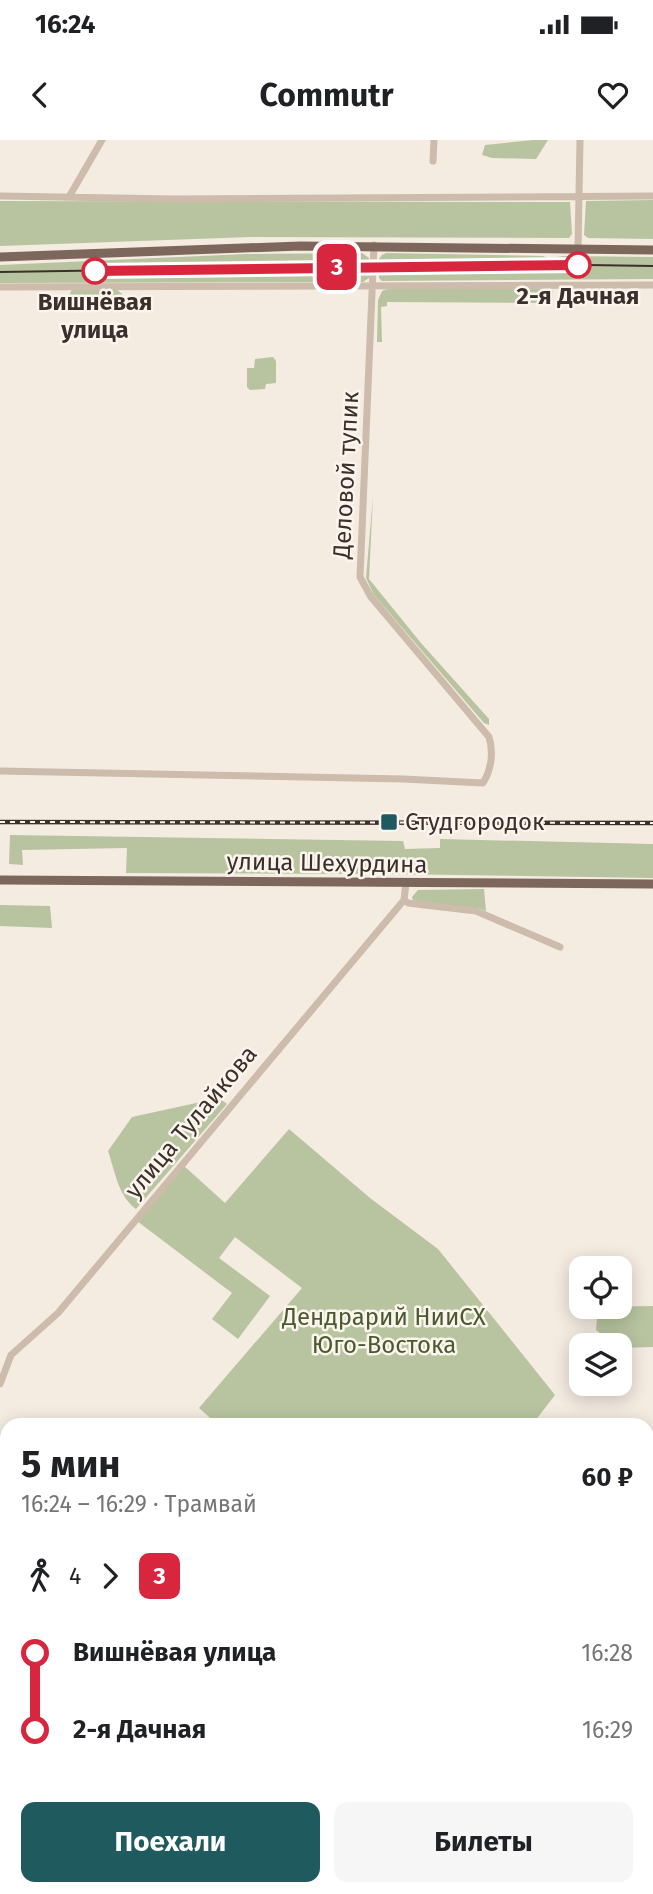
<!DOCTYPE html>
<html lang="ru">
<meta charset="utf-8">
<style>
:root{--surface:#fff;--page:#f6f6f6;--text:#202124;--muted:#757577;--accent:#1f5a5e}
body{margin:0;font-family:"Fira Sans",sans-serif;background:var(--page);color:var(--text);height:100vh;display:flex;flex-direction:column;font-size:26px;white-space:nowrap}
*{box-sizing:border-box;margin:0}
p{font-size:23px;color:var(--muted)}
.icon{flex:none;width:38px;height:38px;fill:none;stroke:currentColor;stroke-width:2;stroke-linecap:round;stroke-linejoin:round}
.map{position:relative;flex:1;overflow:hidden}
.panel{position:absolute;left:0px;top:1278px;width:654px;height:478px;display:flex;flex-direction:column;background:var(--surface);border-radius:21px 21px 0 0;box-shadow:0 4px 18px #0003}
.panel>*{flex:none}
.badge{padding:0 14px;border-radius:10px;font-size:24px;line-height:46px}
.fabs{position:absolute;left:569px;top:1116px;display:grid;gap:14px}
.fabs a{display:grid;place-items:center;width:63px;height:63px;border-radius:14px;background:var(--surface);box-shadow:0 4px 18px #0003;font-size:35px}
.map>.badge{position:absolute;translate:-50% -50%;box-shadow:0 0 0 4px #fff}
.legs{display:flex;align-items:center;gap:10px;height:77px;padding:0 21px;font-size:23px}
.legs p{margin-inline-start:auto}
.headline{display:flex;align-items:center;justify-content:space-between;height:119px;padding:0 21px}
h1{font-size:38px;font-weight:700;line-height:52px}
.primary-button{display:flex;gap:14px;margin-top:auto;padding:14px 21px}
.primary-button a{flex:1;height:80px;border-radius:14px;background:var(--accent);color:#fff;font-size:28px;font-weight:700;line-height:80px;text-align:center}
.primary-button a+a{background:var(--page);color:var(--text)}
ul{padding:0 21px;list-style:none}
li{display:flex;align-items:center;gap:24px;height:77px;font-size:26px}
li i{display:grid;place-items:center;width:10px;height:100%;margin:0 9px;background:currentColor}
li i::after{content:'';width:18px;height:18px;margin:-9px;border:5px solid;border-radius:50%;background:var(--surface)}
li p{margin-inline-start:auto}
li:first-child i{background:linear-gradient(#0000 50%,currentColor 0)}
li:last-child i{background:linear-gradient(currentColor 50%,#0000 0)}
.status{display:flex;justify-content:space-between;align-items:center;height:49px;padding:0 35px;background:var(--surface);direction:ltr}
.status svg{height:19px;fill:currentColor}
header{display:flex;justify-content:space-between;align-items:center;height:91px;padding:0 21px;background:var(--surface);font-size:32px;font-weight:700}
.map>svg:first-child{display:block}
.green{fill:#b8c4a0}
.lines{fill:none;stroke-linecap:round;stroke-linejoin:round}
.minor{stroke:#cdbbac;stroke-width:7}
.major{stroke:#7d675c;stroke-width:9}
.tram{stroke:#3b302b;stroke-width:2}
.rail-casing{stroke:#3b302b;stroke-width:4.5}
.rail{stroke:#fbf5ee;stroke-width:2;stroke-dasharray:5;stroke-linecap:butt}
.line-1-casing{stroke:#fff;stroke-width:16}
.line-1{stroke:#d7263d;stroke-width:10}
.stop-1-dot{fill:#fff;stroke:#d7263d;stroke-width:3.5}
.poi-dot{fill:#1f5a5e;stroke:#fbf5ee;stroke-width:2.5}
.labels{text-anchor:middle;stroke-width:5;stroke-linejoin:round;paint-order:stroke}
.stop-label{font-size:24px;font-weight:bold;fill:#3b302b;stroke:#fbf5ee}
.street-label{font-size:24px;fill:#3b302b;stroke:#fbf5ee}
.poi-label{font-size:24px;fill:#3b302b;stroke:#fbf5ee;text-anchor:start}
.park-label{font-size:24px;fill:#4a5a2e;stroke:#fbf5ee}
</style>
<div class="status"><b>16:24</b><svg viewBox="0 0 49 12"><path d="M0 12V9h3v3zM5 12V6h3v6zM10 12V3h3v9zM15 12V0h3v12zM26 1h20v11H26zM47 4h2v5h-2z"/></svg></div>
<header><svg class="icon" aria-label="back" viewBox="0 0 24 24"><path d="M15 5l-7 7 7 7"/></svg>Commutr<svg class="icon" aria-label="heart" viewBox="0 0 24 24"><path d="M12 20l-8-8c-3-5 5-10 8-4 3-6 11-1 8 4z"/></svg></header>
<div class="map">
<svg width="653" height="1754" viewBox="0 0 653 1754">
<rect width="100%" height="100%" fill="#f4ebe1"/>
<path class="green" d="M533,0H548L536,19L492,18L482,15L485,5Z
M653,60V99L588,98L584,95L586,61Z
M0,61L570,62L572,94L569,98L251,97L0,106Z
M362,113L369,118V138L363,142L0,143V125L246,114Z
M386,113L543,116L548,118L564,116L653,117V139L382,141L379,138V119L382,115Z
M75,148H115L122,154L123,161H67L71,151Z
M551,148L553,151L552,163L387,162V166L381,167L382,202H377L378,160L382,151L388,149Z
M273,217L276,221V243L266,244L265,249L250,250L247,247V228H254L255,219Z
M373,356L369,439L421,503L489,579V585L484,583L374,455L366,438Z
M10,695L403,701L405,709L440,708V699L653,704V738L384,734L126,733L127,708L22,710L23,725L9,724Z
M484,749L486,771L478,768H449L413,760L412,757L418,750Z
M0,765L50,766L52,788L0,786Z
M219,958L227,964L136,1069C118,1056 115,1031 108,1011L132,977Z
M289,989L370,1058L438,1109L555,1255L535,1281L528,1284H217L199,1268L302,1148L235,1097L219,1118L270,1156L238,1199L212,1179L232,1153L137,1081L183,1025L225,1063Z
M653,1166V1207L620,1208L596,1190L598,1167Z
M7,1403V1471L0,1508V1408Z"/>
<g class="lines">
<path class="minor" d="M433,21L434,0
M0,56L173,59L653,56
M69,57L102,0
M578,109L580,0
M0,147L653,145
M0,631L403,639L483,643C491,630 494,613 489,597L371,457L360,437L374,105
M404,760L408,763L476,771L560,807
M0,1244L11,1215L58,1173L404,760L406,743"/>
<path class="major" d="M0,117L300,106L653,110
M0,740L653,744"/>
<path class="tram" d="M0,132L522,124L653,126"/>
<defs>
<path id="rail" d="M0,682L653,683"/>
</defs>
<use href="#rail" class="rail-casing"/>
<use href="#rail" class="rail"/>
</g>
<g class="lines">
<defs>
<path id="line-1" d="M95,131L578,125"/>
</defs>
<use href="#line-1" class="line-1-casing"/>
<use href="#line-1" class="line-1"/>
</g>
<g class="stop-1-dot">
<circle cx="578" cy="125" r="12"/>
<circle cx="95" cy="131" r="12"/>
</g>
<rect class="poi-dot" x="380" y="673" width="18" height="18" rx="3.5"/>
<g class="labels">
<g class="stop-label">
<text x="578" y="164">2-я Дачная</text>
<text x="95" y="170">Вишнёвая<tspan x="95" dy="28">улица</tspan></text>
</g>
<g class="street-label">
<text transform="translate(346 335) rotate(-87)" y="8">Деловой тупик</text>
<text transform="translate(327 723) rotate(1)" y="8">улица Шехурдина</text>
<text transform="translate(191 982) rotate(-50)" y="8">улица Тулайкова</text>
</g>
<g class="poi-label">
<text x="405" y="690">Студгородок</text>
</g>
<g class="park-label">
<text x="384" y="1185">Дендрарий НииСХ<tspan x="384" dy="28">Юго-Востока</tspan></text>
</g>
</g>
</svg>
<div class="fabs">
<a><svg class="icon" aria-label="locate" viewBox="0 0 24 24"><circle cx="12" cy="12" r="6"/><path d="M12 2v4M12 18v4M2 12h4M18 12h4"/></svg></a>
<a><svg class="icon" aria-label="layers" viewBox="0 0 24 24"><path d="M12 4l9 5-9 5-9-5zM3 14l9 5 9-5"/></svg></a>
</div>
<b class="badge" style="left:337px;top:127px;background:#d7263d;color:#fff">3</b>
<section class="panel">
<div class="headline"><div><h1>5 мин</h1><p>16:24 – 16:29 · Трамвай</p></div><b>60 ₽</b></div>
<div class="legs"><svg class="icon" aria-label="walk" viewBox="0 0 24 24"><circle cx="13" cy="4" r="2"/><path d="M13 8l-2 6 4 7M11 14l-3 7M7 12l3-4h3l4 4"/></svg>4<svg class="icon" aria-label="forward" viewBox="0 0 24 24"><path d="M9 5l7 7-7 7"/></svg><b class="badge" style="background:#d7263d;color:#fff">3</b></div>
<ul>
<li><i style="color:#d7263d"></i><b>Вишнёвая улица</b><p>16:28</p></li>
<li><i style="color:#d7263d"></i><b>2-я Дачная</b><p>16:29</p></li>
</ul>
<div class="primary-button"><a>Поехали</a><a>Билеты</a></div>
</section>
</div>
